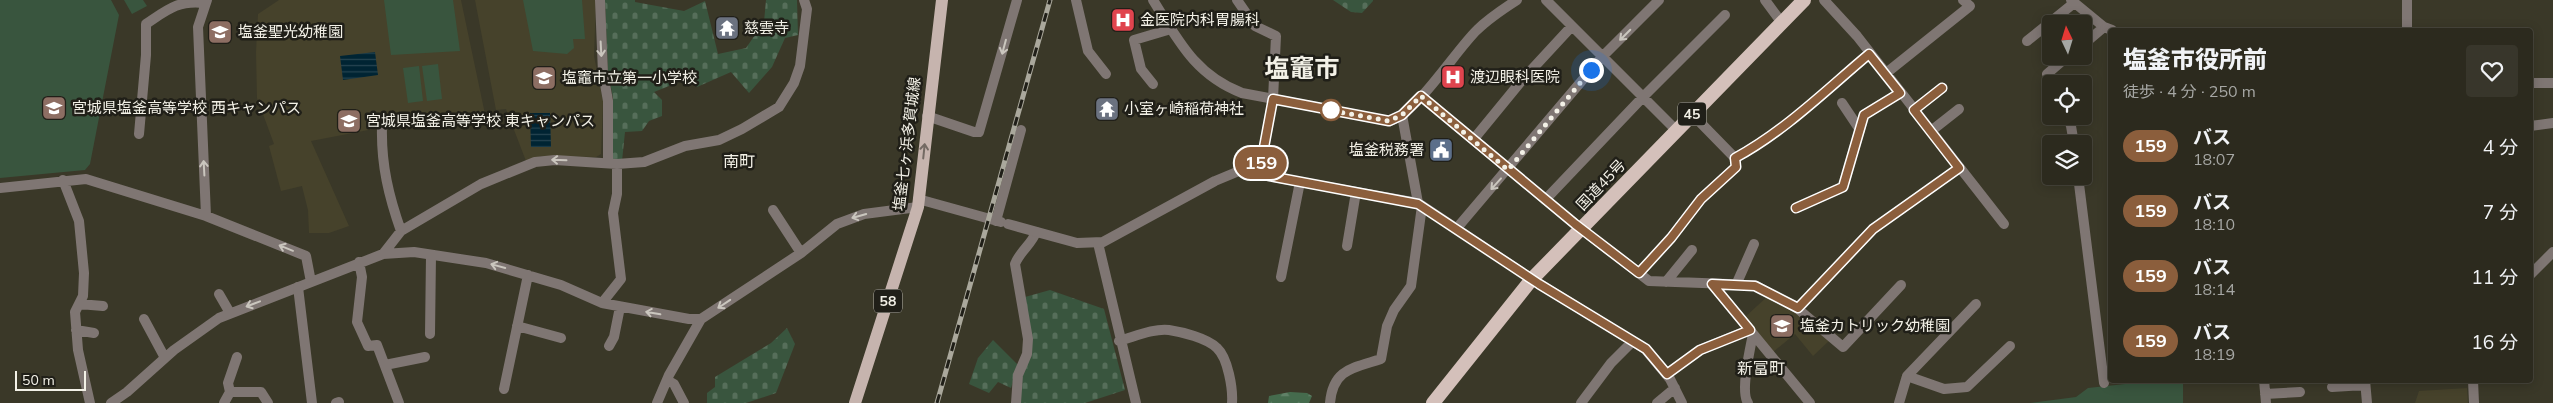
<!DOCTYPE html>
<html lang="ja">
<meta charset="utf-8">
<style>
:root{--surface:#2c2a1e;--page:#38362b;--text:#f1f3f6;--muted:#a6a7a4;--line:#48463c}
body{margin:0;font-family:Mulish,"Noto Sans JP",sans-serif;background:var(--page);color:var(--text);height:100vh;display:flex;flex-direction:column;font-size:19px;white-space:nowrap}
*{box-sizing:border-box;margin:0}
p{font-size:16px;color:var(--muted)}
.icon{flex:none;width:28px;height:28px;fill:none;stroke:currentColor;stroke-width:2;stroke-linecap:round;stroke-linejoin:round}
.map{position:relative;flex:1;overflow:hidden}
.sheet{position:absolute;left:2108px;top:28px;width:425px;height:355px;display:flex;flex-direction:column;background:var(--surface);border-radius:5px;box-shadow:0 2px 12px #0003,0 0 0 1px var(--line)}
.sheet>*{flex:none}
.badge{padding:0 10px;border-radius:16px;font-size:18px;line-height:32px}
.needle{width:32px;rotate:356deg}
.controls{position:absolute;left:2042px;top:15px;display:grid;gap:10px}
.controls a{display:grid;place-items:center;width:50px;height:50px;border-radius:5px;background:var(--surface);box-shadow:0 2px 12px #0003,0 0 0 1px var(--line);font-size:25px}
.scale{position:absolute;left:15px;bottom:12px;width:71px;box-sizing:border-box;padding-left:5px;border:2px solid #f3f1e7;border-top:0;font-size:14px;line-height:18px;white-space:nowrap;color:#f3f1e7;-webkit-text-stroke:4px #201f18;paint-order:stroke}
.you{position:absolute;width:25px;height:25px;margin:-12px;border:4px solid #fff;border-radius:50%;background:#1a73e8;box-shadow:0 0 0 8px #1a73e833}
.map>.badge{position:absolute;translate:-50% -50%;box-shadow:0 0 0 2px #fff}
.round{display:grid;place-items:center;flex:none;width:52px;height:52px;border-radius:5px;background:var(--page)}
.headline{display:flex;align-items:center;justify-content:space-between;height:85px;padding:0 15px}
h1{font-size:24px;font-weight:800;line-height:38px}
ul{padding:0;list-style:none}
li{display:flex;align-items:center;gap:15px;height:65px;padding:0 15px}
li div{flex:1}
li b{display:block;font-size:19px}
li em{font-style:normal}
li .badge{min-width:55px;font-weight:700;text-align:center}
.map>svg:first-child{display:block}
.built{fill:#46422b}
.forest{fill:url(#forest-firs)}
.cemetery{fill:url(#cemetery-stones)}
.pitch{fill:#39553e}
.water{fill:url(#water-rules)}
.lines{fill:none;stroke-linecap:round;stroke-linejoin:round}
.minor{stroke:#7f7673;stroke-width:10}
.tertiary{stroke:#7f7673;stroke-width:10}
.primary{stroke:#c6b4ae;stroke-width:12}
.trunk{stroke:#d4c0ba;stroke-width:14}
.rail-casing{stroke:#aaa89c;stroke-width:5}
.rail{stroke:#201f18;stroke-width:3;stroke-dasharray:9;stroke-linecap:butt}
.oneway{stroke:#cac6be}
.oneway2{stroke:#736a63}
.line-casing{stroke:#fff;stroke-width:11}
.line{stroke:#8b5e3c;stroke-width:8}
.walk{stroke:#f3f1e7;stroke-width:5;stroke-dasharray:0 9}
.stop-dot{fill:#fff;stroke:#8b5e3c;stroke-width:2.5}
.labels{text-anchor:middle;stroke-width:5;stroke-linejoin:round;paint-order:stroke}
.shield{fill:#201f18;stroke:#b4b2a9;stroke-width:1}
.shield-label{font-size:14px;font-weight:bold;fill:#f3f1e7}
.poi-label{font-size:15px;fill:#f3f1e7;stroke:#201f18;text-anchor:start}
.street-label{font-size:15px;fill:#f3f1e7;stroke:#201f18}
.neighbourhood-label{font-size:16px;fill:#f3f1e7;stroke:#201f18}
.town-label{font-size:25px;font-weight:bold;fill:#f3f1e7;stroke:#201f18}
</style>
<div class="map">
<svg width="2553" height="403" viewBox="0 0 2553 403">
<defs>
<pattern id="forest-firs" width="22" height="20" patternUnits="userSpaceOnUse" patternTransform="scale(1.25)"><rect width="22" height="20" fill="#456b4d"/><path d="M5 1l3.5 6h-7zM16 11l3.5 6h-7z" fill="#608167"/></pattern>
<pattern id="cemetery-stones" width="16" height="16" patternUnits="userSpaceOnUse" patternTransform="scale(1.25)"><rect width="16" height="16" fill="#39553e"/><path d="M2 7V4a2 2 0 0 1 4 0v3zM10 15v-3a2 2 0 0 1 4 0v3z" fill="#566e5a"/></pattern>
<pattern id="water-rules" width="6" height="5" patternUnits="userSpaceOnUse" patternTransform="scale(1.25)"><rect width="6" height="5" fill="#002433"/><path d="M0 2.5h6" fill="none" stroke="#264451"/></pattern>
</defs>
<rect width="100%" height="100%" fill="#3a3828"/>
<path class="built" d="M279,0H461L485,114L379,128L311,141L349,226L329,233H309L308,210L302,186L281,191L269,146L274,144L257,98L256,52L258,14Z
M475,0H596L594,56L603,101L601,154L596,157L541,156L526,161L506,109L496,110Z
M1769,295L1796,311L1830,340L1813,356L1795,334L1773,352L1744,318Z
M2467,388L2468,403H2415L2419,391Z"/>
<path class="forest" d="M1290,392L1307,393L1312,396L1309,403H1268L1269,396Z"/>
<path class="cemetery" d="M605,0H635V2L684,11L705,1L718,54L746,48L764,22L766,0H797L798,35L785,38L772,67L749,93L731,72L697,87L689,78L654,92L662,100V116L649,121L642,131L625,132L622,161L612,159L613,98L608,71Z
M1333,0H1373V1L1362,13L1351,12Z
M1050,290L1104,309L1125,390L1085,403H1019L1020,376L1030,352L1025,297Z
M787,328L795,344L776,393L746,403H707V393L715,387V377L771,343Z
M993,340L1018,365L1011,388L998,382L989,393L969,384L978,358Z"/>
<path class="pitch" d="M0,0H111L119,15L90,164L85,170L0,178Z
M124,0H143L147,6L132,14Z
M384,0H453L460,51L391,55Z
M523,0H582L585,39H573L574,48L567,54L533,51Z
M438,64L442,99L427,101L422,66Z
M419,66L423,101L408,103L403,68Z
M2162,380H2183V403H2030L2076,397L2088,388Z"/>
<path class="water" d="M375,52L378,75L343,80L340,56Z
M530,113H550L551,147H531Z"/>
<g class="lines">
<path class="minor" d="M600,0L603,73L608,101V163
M1076,0L1088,51L1106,74
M1237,0L1255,26L1276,36L1273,99L1259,174
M1546,0L1676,130
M1824,0L1857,36L2004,224
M2071,0L2104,27L2112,30
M2407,0V30
M2027,41L2074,3
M2084,44L2104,27
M1885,74L1970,6L1963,0
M2530,83H2553
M1153,84L1141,69L1134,40L1171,29
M2051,84L2047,74L2068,56
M1421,97L1575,224L1649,281L1755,285L1798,309L1843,347L1901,285
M1842,103L1860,130
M1914,110L1942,88
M1402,115L1418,203
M927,116L974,132H979L1017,0
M2067,116L2071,126L2074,144
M2530,126L2553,123
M382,127C381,165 389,197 401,231
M1931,131L1959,109
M139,134L146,55V24C167,10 178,0 204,3
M1473,140L1523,79L1572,26
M1735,158C1785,131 1826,91 1869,54
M2078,176L2104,383
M63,180L79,221L84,273L83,296L75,312L78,350L90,403
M0,188L86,179L206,216L306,256L311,282
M918,199L1001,222
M1545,200L1643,97L1725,15
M1796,208L1843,187L1864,115L1900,93
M773,210L801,253
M206,216L198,27L207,0
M996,221L1021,130
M1457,228L1602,57L1659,0
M1098,243L1136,403
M1347,246L1356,192
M383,254L401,231L481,184L535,162L555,160L617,164L644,162L685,146L719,140L742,129L779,107L794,83L800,66L807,9L804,0
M359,262L362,277L357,322L368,346L377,345L399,403
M1639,273L1671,238L1701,199L1736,167L1735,158L1692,114
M2530,275L2553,252
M1281,277L1300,182
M1532,279L1645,349L1670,379L1682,403
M1666,282L1692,250
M1712,284L1810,403
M1736,285L1754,244
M219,294L230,313
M602,303L621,279L613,213L617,194V164
M79,304L103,306
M1798,309L1873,229L1959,168
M144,319L165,358
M517,326L561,338
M76,330L94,333
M430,334L431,255
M1119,341C1134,337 1154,328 1169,330C1182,332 1207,338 1217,348C1228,358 1233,389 1232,403
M609,346L614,337L620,307
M385,365L425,357
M1667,374L1700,350L1749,330
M1907,376L1944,389L1967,387L2010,346
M667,380L674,384L684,403
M2264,380L2266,403
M2365,380L2367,403
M2473,380L2474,403
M2332,387L2365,385
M504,389L528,275
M230,392L228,383L237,357
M2265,394L2300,392
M111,403L127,392L174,350L219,318L383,254L414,252L486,263L561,285L602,303L689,319H701
M224,403L230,392H261L268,403
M336,403L339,402
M657,403L669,375L701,319L801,253L837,224L864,214L918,207
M1016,403L1018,375L1027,354L1028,339L1015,264C1020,251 1032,244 1036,232
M1330,403C1333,369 1353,368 1381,359L1387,326L1394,310L1411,286L1422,206
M1581,403L1611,363L1633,341
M1657,403L1675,388
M1748,403C1740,392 1750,349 1753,334
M1899,403L1907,376L1976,304"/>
<path class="tertiary" d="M1153,0C1178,40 1195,75 1242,93L1389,121C1415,116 1456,50 1477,30C1489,18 1503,9 1517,0
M1765,0L1782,23
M1008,224L1077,243L1103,242L1215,181L1239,171L1418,203L1532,279
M298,287L312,403"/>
<path class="primary" d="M855,403L918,207L942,0"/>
<path class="trunk" d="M1433,403L1532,279L1804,0"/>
<defs>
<path id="rail" d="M937,403L1050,0"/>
</defs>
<use href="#rail" class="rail-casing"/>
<use href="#rail" class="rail"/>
</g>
<defs><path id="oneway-shaft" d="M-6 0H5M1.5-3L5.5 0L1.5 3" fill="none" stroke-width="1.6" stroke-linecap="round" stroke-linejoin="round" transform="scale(1.25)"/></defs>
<g class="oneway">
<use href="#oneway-shaft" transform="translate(1625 35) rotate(135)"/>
<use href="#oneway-shaft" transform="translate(1004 47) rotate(105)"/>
<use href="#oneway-shaft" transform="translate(601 49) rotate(87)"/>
<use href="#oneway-shaft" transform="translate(559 160) rotate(-178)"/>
<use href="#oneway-shaft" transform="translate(204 168) rotate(-93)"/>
<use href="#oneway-shaft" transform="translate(1496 184) rotate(132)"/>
<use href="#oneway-shaft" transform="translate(859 216) rotate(164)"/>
<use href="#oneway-shaft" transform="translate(286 248) rotate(-158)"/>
<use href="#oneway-shaft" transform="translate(498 266) rotate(-165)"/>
<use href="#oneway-shaft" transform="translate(253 304) rotate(159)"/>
<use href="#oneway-shaft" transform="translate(724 304) rotate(146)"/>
<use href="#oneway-shaft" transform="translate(653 313) rotate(-170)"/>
</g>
<use class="oneway2" href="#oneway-shaft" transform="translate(924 151) rotate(-84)"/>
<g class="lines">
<defs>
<path id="line" d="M1796,208L1843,187L1864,115L1900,93L1869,54C1826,90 1785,131 1735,158L1736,167L1701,199L1671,238L1639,273L1575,224L1421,96L1402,115L1389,121L1273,99L1259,174L1418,204L1539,284L1646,349L1667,374L1700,350L1750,330L1712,284L1755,286L1798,308L1873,229L1959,168L1914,110L1942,88"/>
</defs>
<use href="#line" class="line-casing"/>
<use href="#line" class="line"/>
<path class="walk" d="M1331,110H1328L1389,121L1402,115L1421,96L1508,170L1591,70"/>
</g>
<defs>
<symbol id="hospital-square" viewBox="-11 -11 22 22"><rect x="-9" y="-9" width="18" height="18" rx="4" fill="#e0444e" stroke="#201f18"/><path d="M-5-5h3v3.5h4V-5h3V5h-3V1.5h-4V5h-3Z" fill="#fff"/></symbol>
<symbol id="temple-square" viewBox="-11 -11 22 22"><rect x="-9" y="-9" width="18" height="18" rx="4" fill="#6b7280" stroke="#201f18"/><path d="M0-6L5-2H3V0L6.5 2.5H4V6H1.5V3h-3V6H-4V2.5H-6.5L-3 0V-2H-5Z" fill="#fff"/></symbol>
<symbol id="school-square" viewBox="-11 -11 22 22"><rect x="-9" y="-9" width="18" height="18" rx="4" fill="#8d6e63" stroke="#201f18"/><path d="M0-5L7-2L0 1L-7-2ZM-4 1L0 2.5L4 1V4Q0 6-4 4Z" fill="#fff"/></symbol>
<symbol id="civic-square" viewBox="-11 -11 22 22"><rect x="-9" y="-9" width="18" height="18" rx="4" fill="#5c6f8a" stroke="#201f18"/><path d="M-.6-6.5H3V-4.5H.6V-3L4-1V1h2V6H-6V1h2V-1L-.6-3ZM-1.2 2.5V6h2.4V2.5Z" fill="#fff"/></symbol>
</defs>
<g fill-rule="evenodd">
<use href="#hospital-square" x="1109" y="6" width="28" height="28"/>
<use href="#temple-square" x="713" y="14" width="28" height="28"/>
<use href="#school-square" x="206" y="18" width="28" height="28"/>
<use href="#hospital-square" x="1439" y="63" width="28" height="28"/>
<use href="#school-square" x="530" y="64" width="28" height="28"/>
<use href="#school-square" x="40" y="94" width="28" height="28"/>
<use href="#temple-square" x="1093" y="95" width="28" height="28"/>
<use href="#school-square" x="335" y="107" width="28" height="28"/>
<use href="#civic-square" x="1427" y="136" width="28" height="28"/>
<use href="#school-square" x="1768" y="312" width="28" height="28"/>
</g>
<circle class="stop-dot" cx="1331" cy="110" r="10"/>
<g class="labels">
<g class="shield">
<rect x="1678" y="102.5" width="28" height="23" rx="4"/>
<rect x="874" y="289.5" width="28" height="23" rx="4"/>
</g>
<g class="shield-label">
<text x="1692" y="119">45</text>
<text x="888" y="306">58</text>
</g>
<g class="poi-label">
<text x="1140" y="25">金医院内科胃腸科</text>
<text x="744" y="33">慈雲寺</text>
<text x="238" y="37">塩釜聖光幼稚園</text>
<text x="1470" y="82">渡辺眼科医院</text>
<text x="562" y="83">塩竈市立第一小学校</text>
<text x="72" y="113">宮城県塩釜高等学校 西キャンパス</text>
<text x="1124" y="114">小室ヶ崎稲荷神社</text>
<text x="366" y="126">宮城県塩釜高等学校 東キャンパス</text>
<text x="1424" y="155" text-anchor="end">塩釜税務署</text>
<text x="1800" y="331">塩釜カトリック幼稚園</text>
</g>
<g class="street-label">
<text transform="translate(907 144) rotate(-83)" y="5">塩釜七ヶ浜多賀城線</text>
<text transform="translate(1601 185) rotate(-46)" y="5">国道45号</text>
</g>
<g class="neighbourhood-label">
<text x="739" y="167">南町</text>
<text x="1761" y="374">新富町</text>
</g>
<g class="town-label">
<text x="1302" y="77">塩竈市</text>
</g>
</g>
</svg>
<div class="controls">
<a><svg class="needle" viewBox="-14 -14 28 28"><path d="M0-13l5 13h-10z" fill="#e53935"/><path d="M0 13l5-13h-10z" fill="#a6a7a4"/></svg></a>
<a><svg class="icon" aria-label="locate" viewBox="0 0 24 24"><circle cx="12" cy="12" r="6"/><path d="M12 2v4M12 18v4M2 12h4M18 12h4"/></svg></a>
<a><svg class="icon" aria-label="layers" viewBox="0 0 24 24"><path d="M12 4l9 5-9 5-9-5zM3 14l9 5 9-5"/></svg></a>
</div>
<div class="scale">50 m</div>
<div class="you" style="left:1591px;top:70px"></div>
<b class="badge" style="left:1261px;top:163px;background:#8b5e3c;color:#fff">159</b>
<section class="sheet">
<div class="headline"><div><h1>塩釜市役所前</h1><p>徒歩 · 4 分 · 250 m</p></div><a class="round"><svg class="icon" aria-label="heart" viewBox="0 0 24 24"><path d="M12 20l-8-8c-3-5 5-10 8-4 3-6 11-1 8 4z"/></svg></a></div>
<ul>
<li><span class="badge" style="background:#8b5e3c;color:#fff">159</span><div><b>バス</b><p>18:07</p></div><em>4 分</em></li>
<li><span class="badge" style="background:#8b5e3c;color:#fff">159</span><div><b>バス</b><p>18:10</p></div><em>7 分</em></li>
<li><span class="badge" style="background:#8b5e3c;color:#fff">159</span><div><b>バス</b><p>18:14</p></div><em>11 分</em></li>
<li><span class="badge" style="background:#8b5e3c;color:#fff">159</span><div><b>バス</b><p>18:19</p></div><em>16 分</em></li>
</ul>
</section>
</div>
